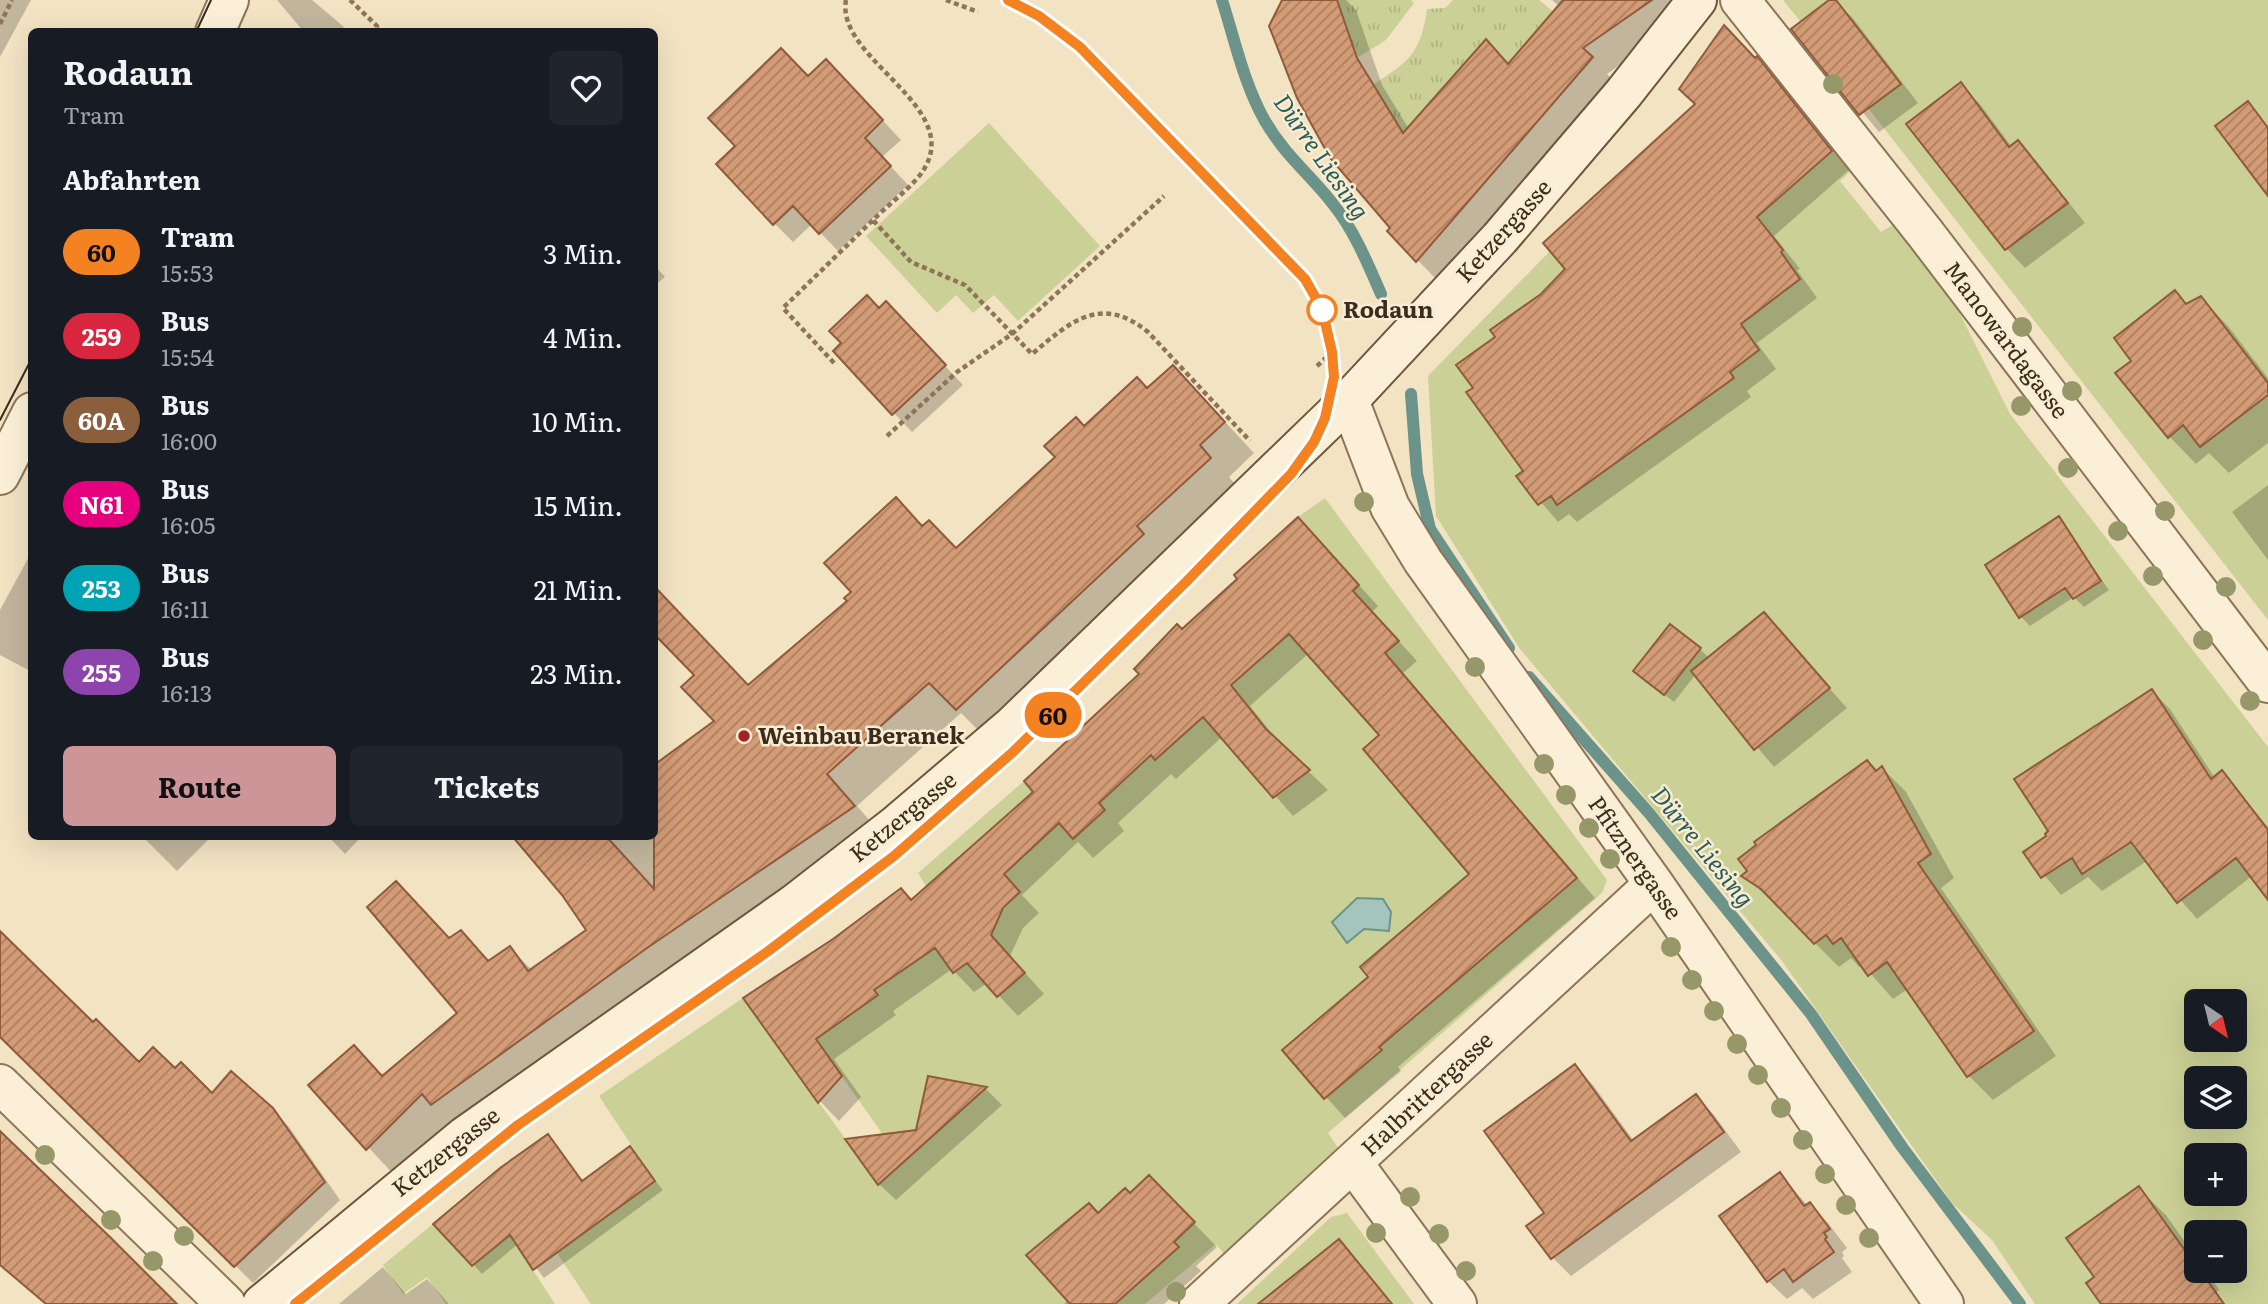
<!DOCTYPE html>
<html lang="de">
<meta charset="utf-8">
<style>
:root{--surface:#171b24;--page:#20242c;--text:#f1f3f6;--muted:#9ea1a6;--accent:#cd9598}
body{margin:0;font-family:Literata,serif;background:var(--page);color:var(--text);height:100vh;display:flex;flex-direction:column;font-size:26px;white-space:nowrap}
*{box-sizing:border-box;margin:0}
p{font-size:23px;color:var(--muted)}
.icon{flex:none;width:38px;height:38px;fill:none;stroke:currentColor;stroke-width:2;stroke-linecap:round;stroke-linejoin:round}
.map{position:relative;flex:1;overflow:hidden}
.details{position:absolute;left:28px;top:28px;width:630px;height:812px;display:flex;flex-direction:column;background:var(--surface);border-radius:10px;box-shadow:0 7px 28px #0002}
.details>*{flex:none}
.badge{padding:0 14px;border-radius:23px;font-size:24px;line-height:46px}
.needle{width:46px;rotate:145deg}
.controls{position:absolute;left:2184px;top:989px;display:grid;gap:14px}
.controls a{display:grid;place-items:center;width:63px;height:63px;border-radius:10px;background:var(--surface);box-shadow:0 7px 28px #0002;font-size:35px}
.map>.badge{position:absolute;translate:-50% -50%;box-shadow:0 0 0 4px #fff}
h2{padding:0 35px;font-size:26px;line-height:63px}
.round{display:grid;place-items:center;flex:none;width:74px;height:74px;border-radius:10px;background:var(--page)}
.summary{display:flex;align-items:center;justify-content:space-between;height:119px;padding:0 35px}
h1{font-size:33px;font-weight:700;line-height:52px}
.button{display:flex;gap:14px;margin-top:auto;padding:14px 35px}
.button a{flex:1;height:80px;border-radius:10px;background:var(--accent);color:#111;font-size:28px;font-weight:700;line-height:80px;text-align:center}
.button a+a{background:var(--page);color:var(--text)}
ul{padding:0;list-style:none}
li{display:flex;align-items:center;gap:21px;height:84px;padding:0 35px}
li div{flex:1}
li b{display:block;font-size:26px}
li em{font-style:normal}
li .badge{min-width:77px;font-weight:700;text-align:center}
.map>svg:first-child{display:block}
.grass{fill:url(#grass-tufts)}
.green{fill:#cbd196;fill-rule:evenodd}
.water{fill:#a5c4bb;stroke:#6b9389;stroke-width:2}
.shadow{fill:#0003}
.lines{fill:none;stroke-linecap:round;stroke-linejoin:round}
.stream{stroke:#6b9389;stroke-width:12}
.building{fill:url(#building-hatch);stroke:#8f5b3c;stroke-width:2}
.minor-casing{stroke:#8e7458;stroke-width:42}
.secondary-casing{stroke:#6f553b;stroke-width:42}
.path{stroke:#8e7458;stroke-width:4.5;stroke-dasharray:5 3.5;stroke-linecap:butt}
.minor{stroke:#fbf0d7;stroke-width:38}
.secondary{stroke:#fbf0d7;stroke-width:38}
.tram{stroke:#3c2c1d;stroke-width:2}
.tree{fill:#97986a}
.line-casing{stroke:#fff;stroke-width:16}
.line{stroke:#f58220;stroke-width:10}
.stop-dot{fill:#fff;stroke:#f58220;stroke-width:3.5}
.poi-dot{fill:#a12326;stroke:#f8edd3;stroke-width:2.5}
.labels{text-anchor:middle;stroke-width:5;stroke-linejoin:round;paint-order:stroke}
.street-label{font-size:23px;fill:#3c2c1d;stroke:#f8edd3}
.stop-label{font-size:23px;font-weight:bold;fill:#3c2c1d;stroke:#f8edd3;text-anchor:start}
.poi-label{font-size:23px;font-weight:bold;fill:#3c2c1d;stroke:#f8edd3;text-anchor:start}
.water-label{font-size:24px;font-style:italic;fill:#2b5d59;stroke:#f8edd3}
</style>
<div class="map">
<svg width="2268" height="1304" viewBox="0 0 2268 1304">
<defs>
<pattern id="grass-tufts" width="24" height="20" patternUnits="userSpaceOnUse" patternTransform="scale(1.75)"><rect width="24" height="20" fill="#cbd196"/><path d="M3 7l-1-3M5 7V3M7 7l1-3M15 17l-1-3M17 17v-4M19 17l1-3" fill="none" stroke="#afb481"/></pattern>
<pattern id="building-hatch" width="6" height="6" patternUnits="userSpaceOnUse" patternTransform="scale(1.75)"><rect width="6" height="6" fill="#d39b76"/><path d="M-1 1l2-2M0 6l6-6M5 7l2-2" fill="none" stroke="#ac7f60"/></pattern>
</defs>
<rect width="100%" height="100%" fill="#f2e3c3"/>
<path class="grass" d="M1337,0H1411L1414,3L1386,40L1357,58Z
M1453,0H1539L1554,12L1508,64L1486,39L1417,117L1405,147L1372,85C1409,62 1421,53 1427,9L1445,8Z"/>
<path class="green" d="M1783,0H2268V620L1801,22Z
M989,123L1100,246L1018,321L994,295L973,313L956,295L937,313L866,236Z
M1834,149L1852,170L1840,181L1881,232L1896,223L1954,302L2010,414L2268,747V1304H2035L1992,1240L1952,1203L1782,961L1520,649L1436,516L1428,376L1550,251L1554,256L1603,215L1759,350L1706,277L1668,237L1802,177ZM2196,1001H2235V1040H2196ZM2196,1078H2235V1116H2196ZM2196,1155H2235V1194H2196ZM2196,1232H2235V1270H2196Z
M1325,498L1607,880L1602,893L1328,1133L1343,1155L1229,1260L1216,1244L1145,1304H591L557,1253L655,1181L599,1096L743,998L879,1185L903,1163L807,1027L877,995L837,936L847,929L888,981L935,948L953,973L967,963L997,997L1025,974L983,926L997,917L1020,892L1004,874L1015,864L987,832L926,886L918,873L1024,781L1073,839L1105,811L1099,803L1151,755L1155,760L1189,730L1181,690L1272,797L1309,770L1266,729L1231,685L1289,634L1399,641L1353,591L1359,585L1298,517Z
M1347,1213L1414,1304H1237L1331,1217Z
M433,1224L461,1255L475,1245L484,1257L510,1235L555,1304H446L427,1277L403,1294L383,1265Z"/>
<path class="water" d="M1357,898L1383,899L1391,912L1389,931L1364,929L1347,943L1332,922Z"/>
<path class="shadow" d="M0,0H31L0,57Z
M277,0H312L344,27L338,32H304Z
M1284,0H1346L1356,10L1382,85L1409,129L1486,41L1509,65L1560,7L1552,0H1686L1650,43L1607,74L1616,83L1442,285L1389,231L1392,228Z
M1832,0L1852,17L1918,103L1879,132L1794,30Z
M1757,59L1849,170L1774,236L1800,269L1797,270L1817,298L1757,343L1776,369L1747,391L1751,397L1577,522L1569,514L1558,522L1519,476L1525,471L1475,388L1498,337L1542,295Z
M808,78L845,80L901,140L882,157L908,185L838,251L812,224L793,242L774,223Z
M1960,85L1979,103L2012,147L2018,143L2036,161L2085,223L2025,268L2007,249L1909,124Z
M654,265L665,277L654,286Z
M2175,292L2188,305L2201,298L2228,326L2268,378V443L2229,473L2209,453L2196,464L2169,436L2133,361Z
M879,310L904,322L963,385L912,432L835,351Z
M1148,390L1203,398L1254,453L1229,477L1240,490L988,740L961,713L857,806L884,837L398,1179L310,1085L354,1047L383,1077L459,1013L450,939L461,932L491,962L510,948L532,970L588,930L563,894L514,836H654V762L657,765L716,721L749,687L849,601L896,500L923,527L957,550L1057,457L1084,428Z
M2268,485V560L2232,512Z
M2059,519L2109,590L2084,607L2074,597L2030,626L2021,617Z
M1317,539L1378,606L1372,612L1417,661L1403,673L1595,898L1398,1067L1401,1071L1345,1118L1284,1050L1371,977L1471,874L1382,735L1309,653L1250,706L1282,746L1328,790L1293,816L1223,736L1176,779L1171,774L1118,823L1124,831L1093,858L1078,842L1022,895L1039,913L1023,928L1010,956L1044,994L1018,1016L987,983L974,992L952,969L893,1011L896,1015L834,1059L861,1097L839,1121L820,1101L745,999L834,941L901,890L912,901L1035,792L1182,631Z
M32,551V672L0,655V610Z
M1764,615L1847,708L1774,767L1696,674L1674,702L1644,679L1700,649L1709,658Z
M2152,691L2170,709L2215,778L2222,773L2268,827V897L2252,876L2197,919L2147,861L2102,891L2088,877L2061,895L2025,852L2049,837Z
M1867,762L1877,772L1882,768L1906,792L1954,878L1941,888L2056,1056L1993,1100L1969,1076L1908,989L1893,999L1862,964L1859,967L1851,958L1839,967L1784,912L1744,876Z
M142,836H206L208,840L177,871Z
M328,836H362L345,854Z
M0,941L139,1064L175,1071L212,1096L271,1109L289,1127L340,1200L253,1283L0,1034Z
M1575,1067L1593,1085L1634,1141L1696,1096L1714,1115L1741,1152L1571,1276L1552,1257L1546,1213Z
M930,1078L986,1089L1002,1105L896,1200L879,1184L848,1141L917,1131Z
M548,1136L583,1182L629,1148L663,1190L544,1278L518,1244L482,1274L436,1224Z
M1780,1174L1808,1206L1810,1204L1828,1223L1847,1248L1842,1252L1844,1256L1842,1258L1852,1272L1813,1299L1802,1288L1787,1299L1768,1281Z
M1149,1177L1217,1247L1196,1266L1201,1271L1164,1304H1064L1069,1299L1099,1215L1131,1195Z
M2138,1188L2166,1215L2196,1258V1270H2206L2219,1290L2200,1304H2103L2097,1278Z
M383,1267L406,1294L427,1279L449,1304H339Z"/>
<g class="lines">
<path class="stream" d="M1222,0C1235,41 1244,84 1265,121C1286,157 1310,174 1333,204C1354,230 1368,264 1381,294
M1411,394L1417,474L1430,529L1509,648
M1529,677L1649,813L1811,1014L1902,1147L2020,1304"/>
</g>
<path class="building" d="M1282,0H1337L1357,58L1403,133L1486,39L1508,64L1563,0H1652L1583,48L1593,57L1416,262L1387,231L1390,228L1330,158L1297,98L1269,26Z
M1829,0H1836L1901,84L1859,115L1791,29Z
M1724,25L1755,58L1757,56L1832,151L1757,217L1783,250L1781,252L1800,279L1741,324L1759,350L1730,372L1734,378L1557,505L1551,496L1538,505L1516,476L1523,471L1466,392L1473,388L1456,365L1495,337L1490,330L1541,294L1565,269L1543,243L1695,104L1679,89Z
M781,48L808,76L826,59L883,120L865,138L891,166L819,234L793,206L773,225L716,164L735,146L708,118Z
M1961,82L2009,147L2018,140L2068,203L2005,250L1906,124Z
M2248,101L2268,128V196L2215,126Z
M2175,290L2186,304L2201,296L2268,383V395L2200,447L2183,425L2168,438L2115,373L2131,361L2114,338Z
M867,295L879,308L886,301L946,365L892,415L833,351L841,343L829,331Z
M1173,365L1225,422L1200,445L1211,458L1137,526L1144,534L956,710L929,683L827,774L855,806L647,948L431,1105L422,1094L366,1150L308,1085L354,1045L382,1076L457,1013L367,907L396,881L449,938L461,930L488,961L510,946L528,971L586,930L562,895L512,836H606L654,889V765L714,721L681,687L694,675L654,634V586L748,685L847,601L844,598L851,592L824,563L896,497L922,526L929,520L956,548L1055,457L1044,446L1076,417L1084,426L1137,377L1147,388Z
M2059,516L2101,581L2073,599L2065,588L2019,618L1985,565Z
M1298,517L1359,585L1353,591L1399,641L1385,653L1577,878L1379,1047L1382,1050L1324,1099L1282,1050L1368,977L1360,967L1469,874L1363,749L1379,735L1289,634L1231,685L1266,729L1310,770L1273,798L1203,717L1155,760L1151,755L1099,803L1105,810L1073,839L1059,823L1004,874L1020,892L1003,908L991,935L1025,973L997,997L967,963L953,973L935,948L874,990L878,995L816,1039L842,1076L818,1103L743,998L833,939L901,888L911,900L1033,792L1024,781L1139,674L1134,669L1177,624L1182,629L1237,579L1234,575Z
M1764,612L1830,688L1754,750L1691,671Z
M1670,624L1701,648L1664,695L1633,671Z
M2152,689L2211,779L2222,770L2268,830V900L2236,858L2177,903L2131,842L2082,874L2072,858L2041,878L2023,852L2046,836L2045,834L2048,831L2014,779Z
M1867,760L1876,771L1882,766L1931,854L1918,863L2034,1031L1967,1077L1887,962L1868,976L1841,938L1833,944L1826,935L1814,944L1761,889L1741,876L1747,871L1738,859L1756,845L1754,842Z
M0,931L93,1022L96,1019L139,1062L153,1047L175,1068L181,1062L212,1093L231,1071L273,1108L325,1182L234,1267L0,1037Z
M1575,1064L1631,1141L1696,1094L1724,1132L1551,1259L1526,1226L1544,1213L1484,1131Z
M928,1076L987,1087L878,1185L845,1139L916,1130Z
M0,1131L111,1238L177,1304H46L0,1265Z
M548,1134L582,1181L630,1146L655,1181L533,1270L510,1235L472,1266L433,1224L500,1168Z
M1780,1172L1804,1206L1810,1202L1830,1229L1824,1233L1827,1237L1825,1239L1834,1252L1793,1282L1784,1269L1767,1282L1719,1216Z
M1149,1175L1195,1222L1174,1242L1179,1247L1115,1304H1070L1026,1255L1089,1203L1098,1213L1125,1188L1130,1193Z
M2139,1186L2196,1266V1270H2200L2224,1304H2101L2086,1283L2094,1277L2066,1238Z
M1339,1239L1392,1304H1258Z"/>
<g class="lines">
<defs>
<path id="minor" d="M1740,0L1925,233L2268,683
M215,32L229,0
M1349,400L1390,507L1423,561L1654,884L1944,1304
M0,475L32,412
M0,1084L226,1304
M1353,1163L1457,1304
M1199,1304L1654,884"/>
<path id="secondary" d="M262,1304L465,1136L794,904L897,824L1012,726L1349,400L1500,238L1623,94L1697,0"/>
</defs>
<use href="#minor" class="minor-casing"/>
<use href="#secondary" class="secondary-casing"/>
<path class="path" d="M350,0L377,26L376,32
M846,0C835,61 971,108 920,175C907,191 888,205 873,220L911,262L965,285L1032,354C1071,321 1101,294 1148,332L1250,441
M946,0L978,12
M0,24L12,0
M834,363L783,308L873,220
M1317,366L1334,350
M887,436L957,372L1012,334L1164,196"/>
<use href="#minor" class="minor"/>
<use href="#secondary" class="secondary"/>
<path class="tram" d="M196,32L211,0
M0,420L32,358
M295,1304L518,1125L810,921L935,822L1052,716L1282,484L1320,430L1334,377L1327,326L1305,279L1080,47L1039,16L1009,0"/>
</g>
<g class="tree">
<circle cx="1833" cy="84" r="10"/>
<circle cx="2022" cy="327" r="10"/>
<circle cx="2072" cy="391" r="10"/>
<circle cx="2021" cy="406" r="10"/>
<circle cx="2068" cy="468" r="10"/>
<circle cx="1364" cy="502" r="10"/>
<circle cx="2165" cy="511" r="10"/>
<circle cx="2118" cy="531" r="10"/>
<circle cx="2153" cy="576" r="10"/>
<circle cx="2226" cy="587" r="10"/>
<circle cx="2203" cy="640" r="10"/>
<circle cx="1475" cy="667" r="10"/>
<circle cx="2250" cy="701" r="10"/>
<circle cx="1544" cy="764" r="10"/>
<circle cx="1566" cy="795" r="10"/>
<circle cx="1589" cy="828" r="10"/>
<circle cx="1610" cy="859" r="10"/>
<circle cx="1671" cy="947" r="10"/>
<circle cx="1692" cy="980" r="10"/>
<circle cx="1714" cy="1011" r="10"/>
<circle cx="1737" cy="1044" r="10"/>
<circle cx="1758" cy="1075" r="10"/>
<circle cx="1781" cy="1108" r="10"/>
<circle cx="1803" cy="1140" r="10"/>
<circle cx="45" cy="1155" r="10"/>
<circle cx="1825" cy="1174" r="10"/>
<circle cx="1410" cy="1197" r="10"/>
<circle cx="1846" cy="1205" r="10"/>
<circle cx="111" cy="1220" r="10"/>
<circle cx="1376" cy="1233" r="10"/>
<circle cx="1439" cy="1234" r="10"/>
<circle cx="184" cy="1236" r="10"/>
<circle cx="1869" cy="1238" r="10"/>
<circle cx="153" cy="1261" r="10"/>
<circle cx="1466" cy="1271" r="10"/>
<circle cx="1176" cy="1292" r="10"/>
</g>
<g class="lines">
<defs>
<path id="line" d="M295,1304L518,1125L767,952L894,856L1013,752L1186,582L1291,474L1314,442L1325,418L1334,377L1332,352L1322,309L1305,279L1080,47L1039,16L1008,0"/>
</defs>
<use href="#line" class="line-casing"/>
<use href="#line" class="line"/>
</g>
<circle class="stop-dot" cx="1322" cy="310" r="14"/>
<circle class="poi-dot" cx="744" cy="736" r="7"/>
<g class="labels">
<g class="street-label">
<text transform="translate(1504 231) rotate(-48)" y="8">Ketzergasse</text>
<text transform="translate(2006 340) rotate(53)" y="8">Manowardagasse</text>
<text transform="translate(903 817) rotate(-39)" y="8">Ketzergasse</text>
<text transform="translate(1635 858) rotate(55)" y="8">Pfitznergasse</text>
<text transform="translate(1427 1094) rotate(-43)" y="8">Halbrittergasse</text>
<text transform="translate(446 1152) rotate(-38)" y="8">Ketzergasse</text>
</g>
<g class="stop-label">
<text x="1343" y="318">Rodaun</text>
</g>
<g class="poi-label">
<text x="758" y="744">Weinbau Beranek</text>
</g>
<g class="water-label">
<text transform="translate(1321 157) rotate(55)" y="8">Dürre Liesing</text>
<text transform="translate(1702 847) rotate(51)" y="8">Dürre Liesing</text>
</g>
</g>
</svg>
<div class="controls">
<a><svg class="needle" viewBox="-14 -14 28 28"><path d="M0-13l5 13h-10z" fill="#e53935"/><path d="M0 13l5-13h-10z" fill="#9ea1a6"/></svg></a>
<a><svg class="icon" aria-label="layers" viewBox="0 0 24 24"><path d="M12 4l9 5-9 5-9-5zM3 14l9 5 9-5"/></svg></a>
<a>+</a>
<a>−</a>
</div>
<b class="badge" style="left:1053px;top:715px;background:#f58220;color:#111">60</b>
<section class="details">
<div class="summary"><div><h1>Rodaun</h1><p>Tram</p></div><a class="round"><svg class="icon" aria-label="heart" viewBox="0 0 24 24"><path d="M12 20l-8-8c-3-5 5-10 8-4 3-6 11-1 8 4z"/></svg></a></div>
<h2>Abfahrten</h2>
<ul>
<li><span class="badge" style="background:#f58220;color:#111">60</span><div><b>Tram</b><p>15:53</p></div><em>3 Min.</em></li>
<li><span class="badge" style="background:#d7263d;color:#fff">259</span><div><b>Bus</b><p>15:54</p></div><em>4 Min.</em></li>
<li><span class="badge" style="background:#8b5e3c;color:#fff">60A</span><div><b>Bus</b><p>16:00</p></div><em>10 Min.</em></li>
<li><span class="badge" style="background:#e6007e;color:#fff">N61</span><div><b>Bus</b><p>16:05</p></div><em>15 Min.</em></li>
<li><span class="badge" style="background:#00a3b4;color:#fff">253</span><div><b>Bus</b><p>16:11</p></div><em>21 Min.</em></li>
<li><span class="badge" style="background:#8e44ad;color:#fff">255</span><div><b>Bus</b><p>16:13</p></div><em>23 Min.</em></li>
</ul>
<div class="button"><a>Route</a><a>Tickets</a></div>
</section>
</div>
